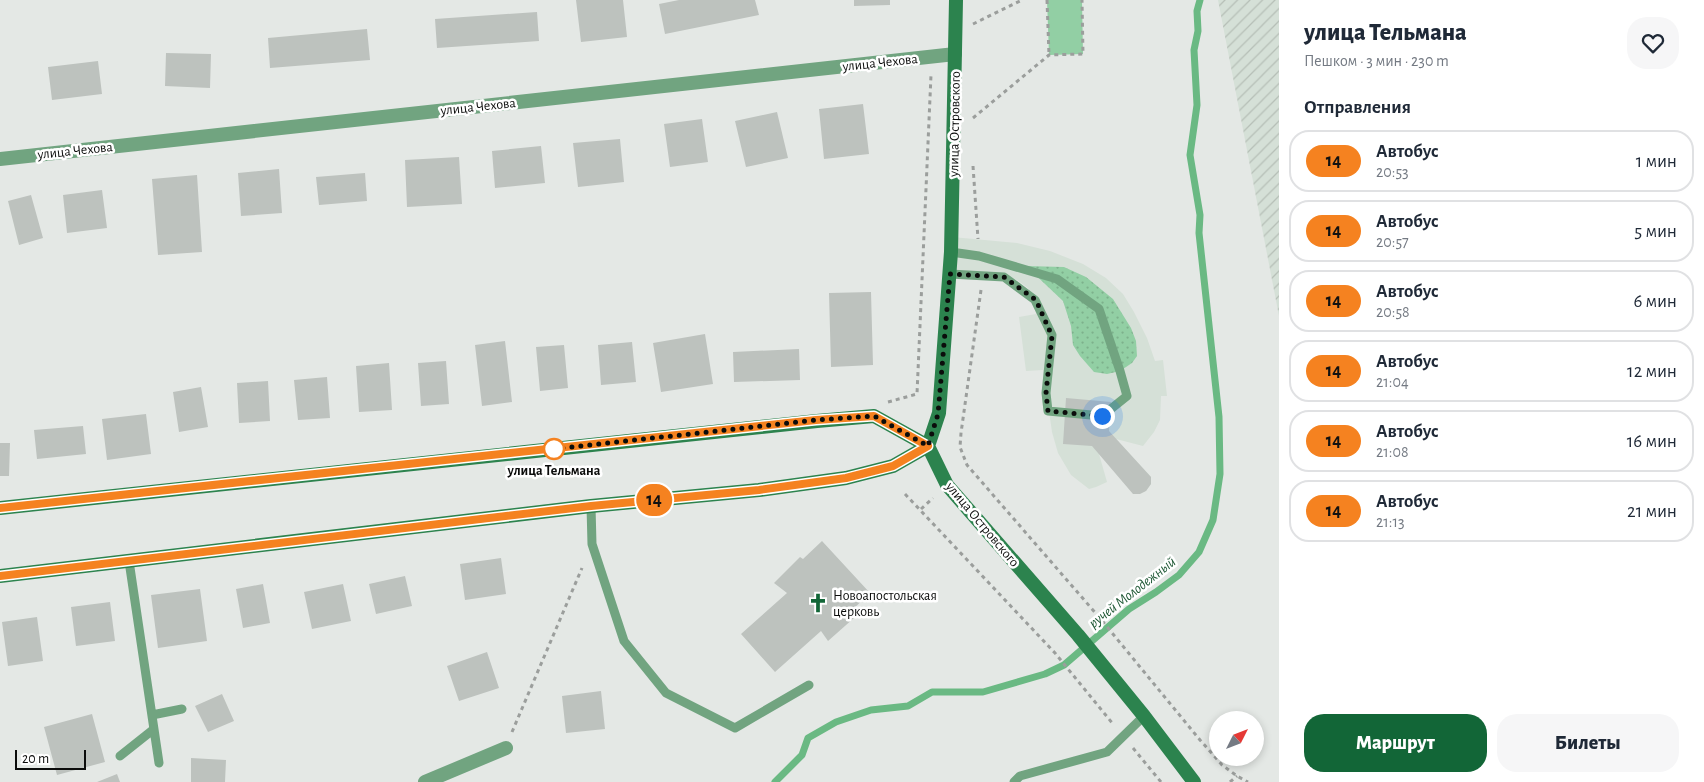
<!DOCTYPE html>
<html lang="ru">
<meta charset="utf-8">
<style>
:root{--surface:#fff;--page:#f6f6f7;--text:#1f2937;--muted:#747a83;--line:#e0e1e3;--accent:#126637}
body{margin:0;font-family:"Alegreya Sans",sans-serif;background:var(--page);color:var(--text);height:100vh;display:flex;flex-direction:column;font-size:19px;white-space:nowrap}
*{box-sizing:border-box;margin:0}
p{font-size:16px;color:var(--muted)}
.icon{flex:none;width:28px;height:28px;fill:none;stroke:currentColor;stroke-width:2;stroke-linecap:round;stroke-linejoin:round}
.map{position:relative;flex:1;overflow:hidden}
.panel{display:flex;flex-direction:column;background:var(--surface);width:425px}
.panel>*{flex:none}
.badge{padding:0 10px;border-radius:16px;font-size:18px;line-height:32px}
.needle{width:32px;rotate:48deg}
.fabs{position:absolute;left:1209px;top:711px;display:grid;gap:10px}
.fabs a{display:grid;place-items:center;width:55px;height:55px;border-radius:50%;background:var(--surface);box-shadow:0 2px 8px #0003;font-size:25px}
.scale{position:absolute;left:15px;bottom:12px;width:71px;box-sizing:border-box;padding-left:5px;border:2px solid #0b0c0b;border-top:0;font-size:14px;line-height:18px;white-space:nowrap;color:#0b0c0b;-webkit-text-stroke:4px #fff;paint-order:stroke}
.you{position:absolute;width:25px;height:25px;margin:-12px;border:4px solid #fff;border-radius:50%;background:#1a73e8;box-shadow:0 0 0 8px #1a73e833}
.map>.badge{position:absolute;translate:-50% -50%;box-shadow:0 0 0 2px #fff}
h2{padding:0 25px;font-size:19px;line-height:45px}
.round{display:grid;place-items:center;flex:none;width:52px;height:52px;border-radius:20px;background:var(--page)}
.overview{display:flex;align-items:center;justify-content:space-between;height:85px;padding:0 25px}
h1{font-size:24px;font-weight:800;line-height:38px}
.button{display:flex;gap:10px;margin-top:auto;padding:10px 25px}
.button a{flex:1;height:58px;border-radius:20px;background:var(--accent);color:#fff;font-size:20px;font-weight:800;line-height:58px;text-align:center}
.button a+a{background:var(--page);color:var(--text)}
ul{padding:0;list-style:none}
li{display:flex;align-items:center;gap:15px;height:62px;margin:0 10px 8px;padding:0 15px;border:2px solid var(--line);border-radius:20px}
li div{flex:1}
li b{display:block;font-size:19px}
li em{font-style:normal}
li .badge{min-width:55px;font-weight:700;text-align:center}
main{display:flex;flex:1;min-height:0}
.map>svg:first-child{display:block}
.built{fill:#d5e0d7}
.industrial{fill:url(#industrial-furrows)}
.grass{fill:url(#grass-dots)}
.pitch{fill:#92cfa4}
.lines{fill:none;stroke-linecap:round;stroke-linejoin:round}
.stream{stroke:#6ab983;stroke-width:7}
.building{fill:#bdc2be}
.path{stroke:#9b9e9c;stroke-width:3;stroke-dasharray:4 4;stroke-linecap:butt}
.service{stroke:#71a480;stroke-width:9}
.minor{stroke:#71a480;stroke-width:14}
.secondary{stroke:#2c834e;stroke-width:14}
.line-casing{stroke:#fff;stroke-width:11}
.line{stroke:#f58220;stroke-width:8}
.walk{stroke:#0b0c0b;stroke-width:5;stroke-dasharray:0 9}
.stop-dot{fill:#fff;stroke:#f58220;stroke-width:2.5}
.labels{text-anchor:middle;stroke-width:5;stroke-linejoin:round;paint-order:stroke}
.street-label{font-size:14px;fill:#0b0c0b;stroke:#fff}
.stop-label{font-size:14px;font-weight:bold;fill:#0b0c0b;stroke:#fff}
.poi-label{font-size:14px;fill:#0b0c0b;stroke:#fff;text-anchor:start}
.water-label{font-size:15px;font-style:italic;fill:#1d5733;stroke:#fff}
</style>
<main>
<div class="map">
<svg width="1279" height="782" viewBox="0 0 1279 782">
<defs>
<pattern id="industrial-furrows" width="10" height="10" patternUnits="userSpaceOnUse" patternTransform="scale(1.25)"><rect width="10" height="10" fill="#d5e0d7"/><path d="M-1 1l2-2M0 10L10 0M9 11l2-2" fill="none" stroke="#b6bfb7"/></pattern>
<pattern id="grass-dots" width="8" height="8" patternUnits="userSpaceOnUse" patternTransform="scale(1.25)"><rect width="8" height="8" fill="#92cfa4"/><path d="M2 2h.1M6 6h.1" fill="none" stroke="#7db18c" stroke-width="1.8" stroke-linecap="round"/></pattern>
</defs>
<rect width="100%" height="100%" fill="#e4e8e5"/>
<path class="built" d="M952,237L1017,243L1050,251L1083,264L1106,278L1123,294L1134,312L1147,338L1155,361L1163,360L1167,396H1161L1160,420L1154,432L1143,446L1116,439L1151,477V484L1146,491L1099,454L1107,482L1096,487L1089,489L1071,475L1058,453L1052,432L1043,370L1026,371L1019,317L1036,314L1035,300L1028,288L1017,280L1004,277L950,274Z"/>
<path class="industrial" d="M1218,0H1279V316Z"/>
<path class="grass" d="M1026,266L1064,267L1086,277L1113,299L1131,328L1136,341L1137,356L1132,363L1120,371L1107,374L1094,372L1080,356L1073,345L1071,326L1063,301Z"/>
<path class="pitch" d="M1047,0H1082L1083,54L1049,55Z"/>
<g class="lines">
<path class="stream" d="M775,782L802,755L808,738L836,722L871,710L908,706L932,692H983L1045,674L1064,665L1129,609L1156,592L1179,575L1199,552L1213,520L1220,474L1219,417L1199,233L1200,215L1190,155L1197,105L1194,50L1198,31L1197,11L1200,0"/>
</g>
<path class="building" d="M576,0H623L627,37L581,42Z
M679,0H755L759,15L665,34L659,4Z
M854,0H890V5L854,6Z
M537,12L539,41L437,48L435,19Z
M367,29L370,60L270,68L268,38Z
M166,53L211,54L210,88L165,86Z
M98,61L102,94L52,100L48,67Z
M863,104L869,154L824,159L819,109Z
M777,112L788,158L746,167L735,121Z
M702,119L708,162L670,167L664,124Z
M620,139L624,182L578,187L573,143Z
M541,146L545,183L495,188L492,151Z
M459,157L462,204L407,207L405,160Z
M279,169L282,213L241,216L238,173Z
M365,173L367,201L319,205L316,177Z
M197,175L202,252L158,255L152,179Z
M102,190L107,228L67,233L63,195Z
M31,195L43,238L19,245L8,201Z
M871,292L873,365L831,367L829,293Z
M705,334L713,384L661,392L653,343Z
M505,341L512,402L482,406L475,345Z
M632,342L636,382L601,385L598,345Z
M564,345L568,388L540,391L536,347Z
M799,349L800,380L734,382L733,352Z
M446,361L449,404L421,406L418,363Z
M389,363L392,410L359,412L356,366Z
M327,377L330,418L298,420L294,380Z
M268,381L270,421L239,423L237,383Z
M201,387L208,427L179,432L173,392Z
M1066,398L1111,402L1109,431L1151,477V484L1146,491L1140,494H1133L1092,446L1063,444Z
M146,414L151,454L107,460L102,419Z
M83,426L86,454L37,459L34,430Z
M0,443H10L9,476H0Z
M822,541L870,593L849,613L854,618L828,641L821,631L775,672L741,634L787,593L774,583L800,557L803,559Z
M501,558L506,594L465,600L460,564Z
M405,576L412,606L376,614L369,584Z
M263,584L270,623L243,628L236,589Z
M343,584L351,621L312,629L304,592Z
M200,589L207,641L158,648L151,595Z
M110,602L115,641L76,646L71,607Z
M37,617L43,661L8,666L2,622Z
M487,652L499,688L459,701L447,666Z
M601,691L605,729L566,733L562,696Z
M222,694L234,721L208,732L195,706Z
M92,714L105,762L57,775L44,727Z
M191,758L226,760L225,782H191Z
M117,774L120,782H97Z"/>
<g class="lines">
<path class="path" d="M1047,0L1049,55
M973,24L1022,0
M973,118L1049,55L1083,54L1082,0
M973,166L978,239
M981,290L961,433L960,447L967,465L1099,617L1200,740L1222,765L1237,776L1248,782
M888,402L917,394L931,75
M905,494L1055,653L1113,724
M921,509L933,498
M512,732L582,568
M1133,748L1161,782
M1230,782L1237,776"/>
<path class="service" d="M950,274L1004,277L1035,300L1052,335L1046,393L1048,411L1102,416L1127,396L1120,371L1099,309L1057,279L979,256L951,252
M591,506L592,544L624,641L666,693L735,728L809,685
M129,561L159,763
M152,715L182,709
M120,756L154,729
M1014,782L1020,776L1107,752L1144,716"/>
<path class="minor" d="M0,159L955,54
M425,782L506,748"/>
<path class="secondary" d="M956,0L951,252L939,413L928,446L947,485L1078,635L1144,716L1194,782
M0,508L817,421L874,416L928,446
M0,576L591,506L759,490L846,478L893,466L928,446"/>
</g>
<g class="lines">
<defs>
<path id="line" d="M0,508L816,420L874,416L928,446L893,466L846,478L759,490L591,506L0,576"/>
</defs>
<use href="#line" class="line-casing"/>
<use href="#line" class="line"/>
<path class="walk" d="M554,449L816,420L874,416L928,446L938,414L950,274L1004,277L1036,300L1052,336L1046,393L1048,411L1102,416"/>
</g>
<defs>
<symbol id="church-bare" viewBox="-9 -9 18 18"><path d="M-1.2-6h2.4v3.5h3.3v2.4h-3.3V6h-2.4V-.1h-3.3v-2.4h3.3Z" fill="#126637" stroke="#fff" stroke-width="2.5" paint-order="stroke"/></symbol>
</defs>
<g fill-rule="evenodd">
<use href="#church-bare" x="804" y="589" width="28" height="28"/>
</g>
<circle class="stop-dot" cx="554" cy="449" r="10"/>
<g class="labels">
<g class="street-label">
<text transform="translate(880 62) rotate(-6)" y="5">улица Чехова</text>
<text transform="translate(478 106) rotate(-6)" y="5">улица Чехова</text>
<text transform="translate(954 124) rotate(-89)" y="5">улица Островского</text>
<text transform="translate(75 150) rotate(-6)" y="5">улица Чехова</text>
<text transform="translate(983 524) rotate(50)" y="5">улица Островского</text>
</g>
<g class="stop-label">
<text x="554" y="475">улица Тельмана</text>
</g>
<g class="poi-label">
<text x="833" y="600">Новоапостольская<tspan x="833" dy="16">церковь</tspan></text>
</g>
<g class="water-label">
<text transform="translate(1132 592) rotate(-38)" y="5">ручей Молодежный</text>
</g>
</g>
</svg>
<div class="fabs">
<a><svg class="needle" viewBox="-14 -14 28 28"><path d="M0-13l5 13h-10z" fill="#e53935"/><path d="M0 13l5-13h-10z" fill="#747a83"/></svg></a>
</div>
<div class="scale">20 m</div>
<div class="you" style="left:1102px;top:416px"></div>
<b class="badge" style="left:654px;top:500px;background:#f58220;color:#111">14</b>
</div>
<section class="panel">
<div class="overview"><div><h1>улица Тельмана</h1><p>Пешком · 3 мин · 230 m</p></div><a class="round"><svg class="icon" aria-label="heart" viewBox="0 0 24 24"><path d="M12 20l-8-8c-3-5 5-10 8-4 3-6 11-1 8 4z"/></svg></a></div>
<h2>Отправления</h2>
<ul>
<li><span class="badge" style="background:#f58220;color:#111">14</span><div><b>Автобус</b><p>20:53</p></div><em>1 мин</em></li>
<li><span class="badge" style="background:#f58220;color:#111">14</span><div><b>Автобус</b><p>20:57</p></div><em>5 мин</em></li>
<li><span class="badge" style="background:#f58220;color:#111">14</span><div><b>Автобус</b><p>20:58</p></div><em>6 мин</em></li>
<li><span class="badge" style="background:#f58220;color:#111">14</span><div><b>Автобус</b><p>21:04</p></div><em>12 мин</em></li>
<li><span class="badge" style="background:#f58220;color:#111">14</span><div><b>Автобус</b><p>21:08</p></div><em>16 мин</em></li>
<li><span class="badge" style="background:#f58220;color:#111">14</span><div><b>Автобус</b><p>21:13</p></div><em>21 мин</em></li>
</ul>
<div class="button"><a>Маршрут</a><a>Билеты</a></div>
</section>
</main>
